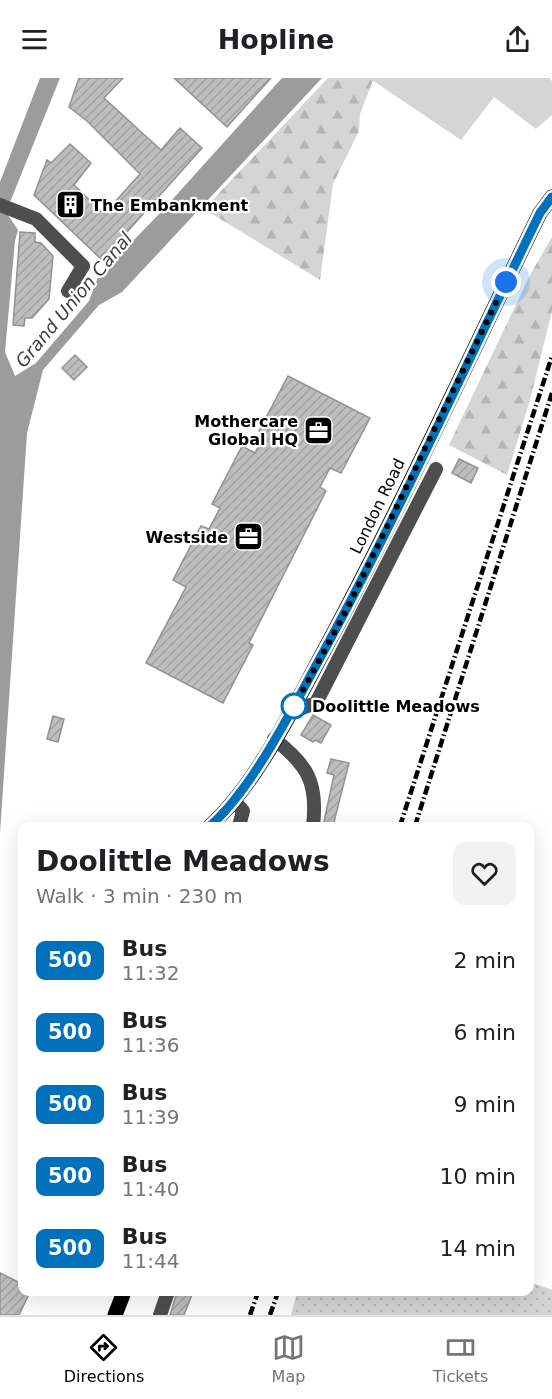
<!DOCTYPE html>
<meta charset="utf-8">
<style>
:root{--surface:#fff;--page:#f2f2f2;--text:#202124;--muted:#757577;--line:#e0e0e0;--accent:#000}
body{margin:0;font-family:"DejaVu Sans",sans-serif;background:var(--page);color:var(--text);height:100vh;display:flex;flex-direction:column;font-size:22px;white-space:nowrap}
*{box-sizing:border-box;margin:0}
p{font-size:20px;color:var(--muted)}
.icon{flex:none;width:33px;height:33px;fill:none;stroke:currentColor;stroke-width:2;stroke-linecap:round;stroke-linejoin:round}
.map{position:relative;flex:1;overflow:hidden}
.drawer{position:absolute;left:18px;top:744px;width:516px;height:474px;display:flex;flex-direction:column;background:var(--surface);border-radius:12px;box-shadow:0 6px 24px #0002}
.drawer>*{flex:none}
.badge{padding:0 12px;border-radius:9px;font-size:21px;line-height:39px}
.you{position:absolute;width:30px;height:30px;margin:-15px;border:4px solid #fff;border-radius:50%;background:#1a73e8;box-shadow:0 0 0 9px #1a73e833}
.map>.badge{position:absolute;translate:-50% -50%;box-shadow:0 0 0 3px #fff}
.round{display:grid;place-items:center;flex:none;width:63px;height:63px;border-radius:12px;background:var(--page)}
.summary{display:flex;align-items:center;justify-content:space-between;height:102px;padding:0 18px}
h1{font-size:28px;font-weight:700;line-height:45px}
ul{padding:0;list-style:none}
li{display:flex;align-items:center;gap:18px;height:72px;padding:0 18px}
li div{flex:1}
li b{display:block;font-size:22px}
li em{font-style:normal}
li .badge{min-width:66px;font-weight:700;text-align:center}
header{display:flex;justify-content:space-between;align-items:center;height:78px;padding:0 18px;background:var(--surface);font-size:27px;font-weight:700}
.tab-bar{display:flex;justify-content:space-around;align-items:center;height:84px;border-top:2px solid var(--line);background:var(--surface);font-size:16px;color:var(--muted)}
.tab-bar a{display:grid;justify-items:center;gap:3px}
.tab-bar .active{color:var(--accent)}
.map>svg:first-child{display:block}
.grass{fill:url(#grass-dots)}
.forest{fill:url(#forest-firs)}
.garden{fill:#d5d5d5}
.water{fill:#9c9c9c}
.building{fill:url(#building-hatch);stroke:#929292;stroke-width:1.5}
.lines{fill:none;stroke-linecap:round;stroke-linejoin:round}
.minor{stroke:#4e4e4e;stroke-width:14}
.major{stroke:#000;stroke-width:15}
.rail{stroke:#000;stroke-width:4.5;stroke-dasharray:9 3 1.5 3;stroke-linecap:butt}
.line-casing{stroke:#fff;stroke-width:14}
.line{stroke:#0072bc;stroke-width:9}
.walk{stroke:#000;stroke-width:6;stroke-dasharray:0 10.8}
.stop-dot{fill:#fff;stroke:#0072bc;stroke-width:3}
.labels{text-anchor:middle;stroke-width:4.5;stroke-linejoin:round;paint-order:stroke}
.poi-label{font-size:16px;font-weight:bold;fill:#000;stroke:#fff;text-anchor:end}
.street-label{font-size:16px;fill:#000;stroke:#fff}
.stop-label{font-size:16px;font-weight:bold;fill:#000;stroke:#fff;text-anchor:start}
.water-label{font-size:18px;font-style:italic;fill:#3d3d3d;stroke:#fff}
</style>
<header><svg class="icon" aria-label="menu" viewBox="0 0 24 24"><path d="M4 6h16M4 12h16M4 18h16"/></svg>Hopline<svg class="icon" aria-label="share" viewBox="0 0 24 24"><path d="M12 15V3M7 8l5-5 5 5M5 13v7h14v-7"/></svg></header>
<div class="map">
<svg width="552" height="1237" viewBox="0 0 552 1237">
<defs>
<pattern id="grass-dots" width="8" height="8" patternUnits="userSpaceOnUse" patternTransform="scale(1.5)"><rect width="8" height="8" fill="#d5d5d5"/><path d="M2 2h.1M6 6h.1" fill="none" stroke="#b5b5b5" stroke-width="1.8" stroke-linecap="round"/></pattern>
<pattern id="forest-firs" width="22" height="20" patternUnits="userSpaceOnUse" patternTransform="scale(1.5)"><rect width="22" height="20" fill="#d5d5d5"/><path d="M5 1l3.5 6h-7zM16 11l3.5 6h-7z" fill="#b5b5b5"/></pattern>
<pattern id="building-hatch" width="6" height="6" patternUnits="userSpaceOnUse" patternTransform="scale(1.5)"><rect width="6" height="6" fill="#bebebe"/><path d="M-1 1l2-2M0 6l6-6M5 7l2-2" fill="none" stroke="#a2a2a2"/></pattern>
</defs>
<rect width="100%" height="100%" fill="#fff"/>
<path class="grass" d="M530,1204L552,1212V1237H291L297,1214H530Z"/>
<path class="forest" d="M328,0H374L360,36L359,53L333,106L320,202L204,131Z
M552,159V233L530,322L507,397L449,367L530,197Z"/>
<path class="garden" d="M369,0H549L552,3V37L536,51L494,19L461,62Z"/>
<path class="water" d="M40,0H60L6,134L18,152L15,163L5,274L15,298L36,285L89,223L98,199L161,134L282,0H322L122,214L99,227L43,292L27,355L0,755V104Z"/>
<path class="building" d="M79,0H123L104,20L161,72L180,50L202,70L102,182L34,117L47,82L51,85L70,66L91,85L74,107L104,136L140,96L87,43L69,29Z
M174,0H271L227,49Z
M20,154L35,155V164L41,165L53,178L49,221L32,240H25L24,248L13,247Z
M75,277L87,289L74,302L62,290Z
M288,298L370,340L341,395L330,390L320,409L326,413L249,565L253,567L223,625L146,585L186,509L173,502L201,448L209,451L220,430L212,426L242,368L255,375L264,356L259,353Z
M459,381L478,390L471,405L452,395Z
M313,637L331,647L321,665L315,662L313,664L301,657Z
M53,638L64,641L58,664L47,661Z
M331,681L349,685L333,748H323L334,697L327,695Z
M0,1195L22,1206V1214H30L19,1237H0Z
M177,1214H193L184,1237H170Z"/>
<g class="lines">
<path class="minor" d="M0,127L36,141L83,188L68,213
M291,634L316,625L436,391
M274,661C308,687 318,705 313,748
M234,723L243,733L239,748
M160,1237L168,1214"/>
<path class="major" d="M210,748C253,710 292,633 319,582C398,436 467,284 540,135L552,119
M115,1237L124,1214"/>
<path class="rail" d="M400,748L552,278
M415,748L552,315
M250,1237L258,1214
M270,1237L278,1214"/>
</g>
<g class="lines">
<defs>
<path id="line" d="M210,748C253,710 291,633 319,582C399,436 467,284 540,135L552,119"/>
</defs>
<use href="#line" class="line-casing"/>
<use href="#line" class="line"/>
<path class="walk" d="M294,628L291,634L346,533L506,204"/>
</g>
<defs>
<symbol id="building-square" viewBox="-11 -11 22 22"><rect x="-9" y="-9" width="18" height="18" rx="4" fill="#000" stroke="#fff"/><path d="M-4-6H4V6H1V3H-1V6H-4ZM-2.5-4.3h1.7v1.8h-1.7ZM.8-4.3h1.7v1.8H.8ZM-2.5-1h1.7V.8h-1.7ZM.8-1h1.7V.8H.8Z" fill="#fff"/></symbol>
<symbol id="office-square" viewBox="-11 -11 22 22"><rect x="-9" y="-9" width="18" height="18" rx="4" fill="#000" stroke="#fff"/><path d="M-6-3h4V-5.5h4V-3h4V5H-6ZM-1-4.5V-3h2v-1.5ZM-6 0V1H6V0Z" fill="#fff"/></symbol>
</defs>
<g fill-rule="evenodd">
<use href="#building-square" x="54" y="110" width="33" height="33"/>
<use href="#office-square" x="302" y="336" width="33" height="33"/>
<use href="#office-square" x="232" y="442" width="33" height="33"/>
</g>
<circle class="stop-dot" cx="294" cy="628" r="12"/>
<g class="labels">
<g class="poi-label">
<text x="91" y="133" text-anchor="start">The Embankment</text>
<text x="298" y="349">Mothercare<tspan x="298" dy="18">Global HQ</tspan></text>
<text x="228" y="465">Westside</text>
</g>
<g class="street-label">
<text transform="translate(377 428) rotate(-64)" y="6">London Road</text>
</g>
<g class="stop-label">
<text x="312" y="634">Doolittle Meadows</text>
</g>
<g class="water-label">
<text transform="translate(74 222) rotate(-50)" y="6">Grand Union Canal</text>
</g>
</g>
</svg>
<div class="you" style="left:506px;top:204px"></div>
<section class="drawer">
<div class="summary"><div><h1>Doolittle Meadows</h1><p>Walk · 3 min · 230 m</p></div><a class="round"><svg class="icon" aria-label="heart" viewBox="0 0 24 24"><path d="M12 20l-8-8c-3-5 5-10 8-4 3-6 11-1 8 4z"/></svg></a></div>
<ul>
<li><span class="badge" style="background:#0072bc;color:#fff">500</span><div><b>Bus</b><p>11:32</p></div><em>2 min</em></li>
<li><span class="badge" style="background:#0072bc;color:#fff">500</span><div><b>Bus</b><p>11:36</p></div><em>6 min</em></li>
<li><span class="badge" style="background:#0072bc;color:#fff">500</span><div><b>Bus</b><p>11:39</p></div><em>9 min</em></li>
<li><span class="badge" style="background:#0072bc;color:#fff">500</span><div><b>Bus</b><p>11:40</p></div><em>10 min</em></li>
<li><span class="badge" style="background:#0072bc;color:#fff">500</span><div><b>Bus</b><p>11:44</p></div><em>14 min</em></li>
</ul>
</section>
</div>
<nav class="tab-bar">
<a class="active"><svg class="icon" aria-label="directions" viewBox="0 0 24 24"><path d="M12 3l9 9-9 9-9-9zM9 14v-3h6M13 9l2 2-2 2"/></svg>Directions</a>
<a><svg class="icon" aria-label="map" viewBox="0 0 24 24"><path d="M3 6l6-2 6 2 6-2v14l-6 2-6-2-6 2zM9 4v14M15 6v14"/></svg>Map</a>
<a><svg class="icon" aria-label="tickets" viewBox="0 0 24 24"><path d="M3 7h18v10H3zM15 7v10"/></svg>Tickets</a>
</nav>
